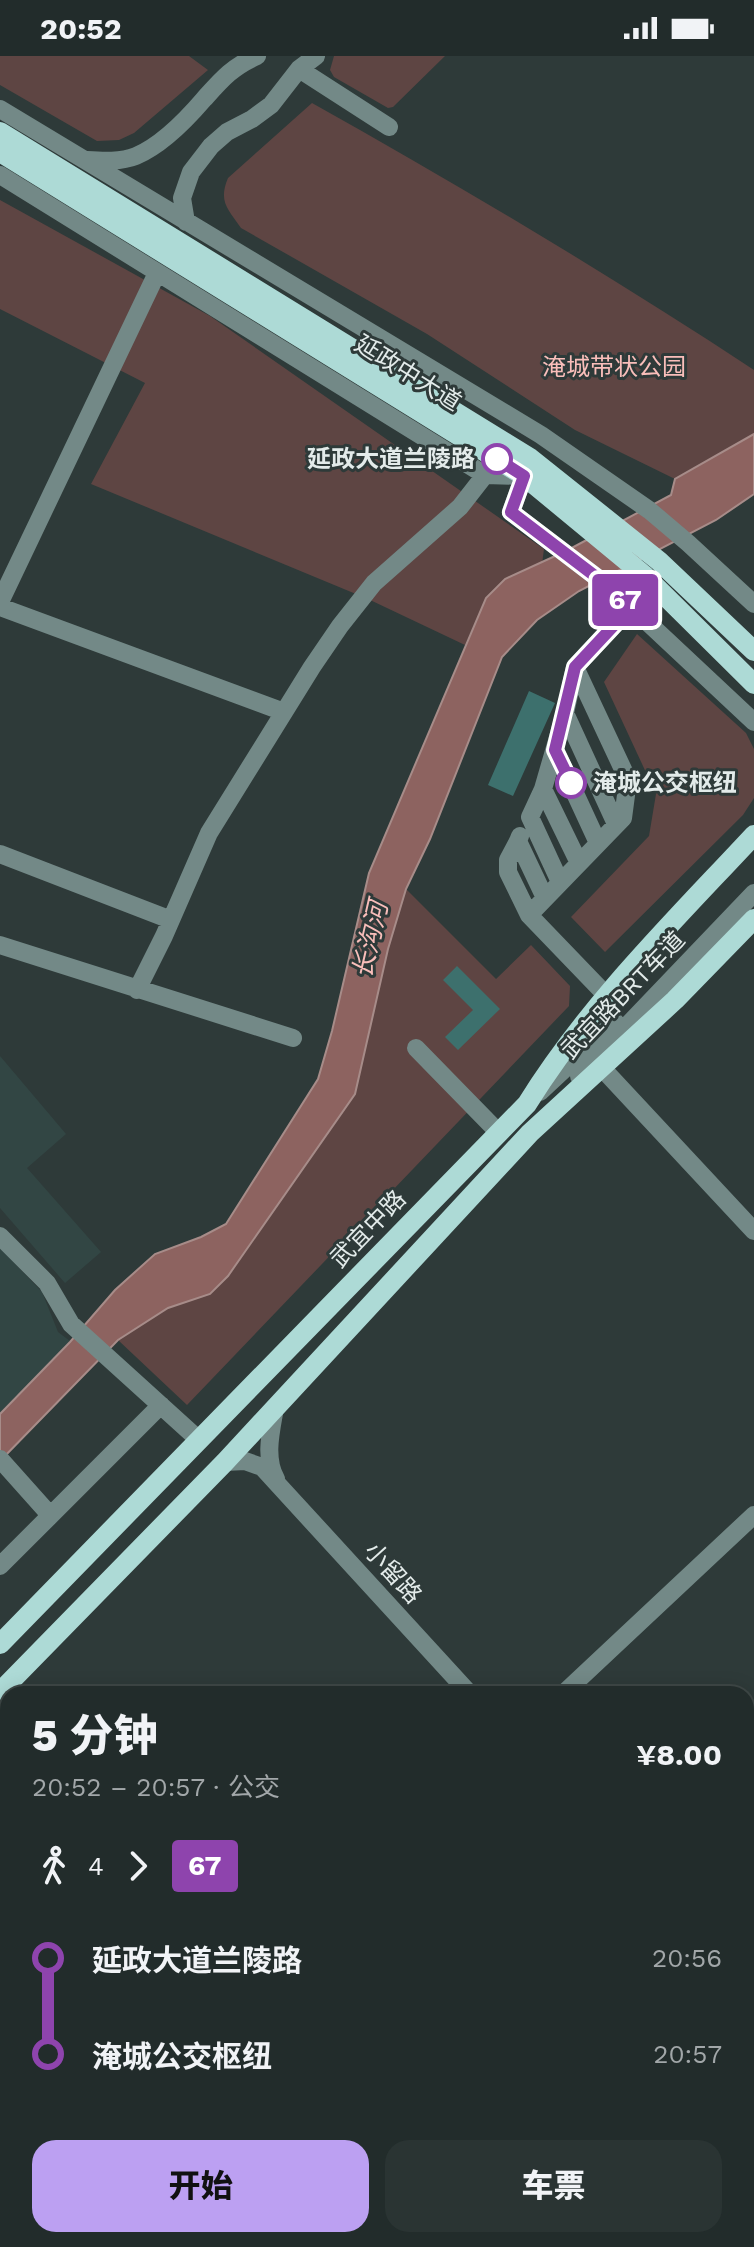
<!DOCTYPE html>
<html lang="zh">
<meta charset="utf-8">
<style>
:root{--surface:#222c2b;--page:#2a3433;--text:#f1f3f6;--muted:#a2a7a9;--line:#3f4847;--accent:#bca0f2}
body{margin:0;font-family:"Work Sans","Noto Sans SC",sans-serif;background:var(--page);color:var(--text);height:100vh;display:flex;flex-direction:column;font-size:30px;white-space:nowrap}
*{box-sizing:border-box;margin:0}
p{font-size:26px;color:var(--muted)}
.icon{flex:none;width:44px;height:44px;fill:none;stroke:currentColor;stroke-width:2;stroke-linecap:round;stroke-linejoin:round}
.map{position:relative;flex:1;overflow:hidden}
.side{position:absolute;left:0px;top:1630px;width:754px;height:562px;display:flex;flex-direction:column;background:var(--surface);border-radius:24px 24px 0 0;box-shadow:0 4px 20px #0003,0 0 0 2px var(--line)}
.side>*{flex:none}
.badge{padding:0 16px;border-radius:6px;font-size:28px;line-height:52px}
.map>.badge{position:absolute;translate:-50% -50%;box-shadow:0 0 0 4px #fff}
.legs{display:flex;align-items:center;gap:12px;height:88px;padding:0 32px;font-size:26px}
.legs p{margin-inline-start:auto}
.summary{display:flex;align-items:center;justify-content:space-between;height:136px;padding:0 32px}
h1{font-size:44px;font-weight:800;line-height:60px}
.primary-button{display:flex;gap:16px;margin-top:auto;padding:16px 32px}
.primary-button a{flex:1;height:92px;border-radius:24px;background:var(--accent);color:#111;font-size:32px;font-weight:800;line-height:92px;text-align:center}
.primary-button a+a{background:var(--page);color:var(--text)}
ul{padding:0 32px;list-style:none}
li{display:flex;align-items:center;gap:28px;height:96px;font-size:30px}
li i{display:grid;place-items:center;width:12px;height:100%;margin:0 10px;background:currentColor}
li i::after{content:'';width:20px;height:20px;margin:-10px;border:6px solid;border-radius:50%;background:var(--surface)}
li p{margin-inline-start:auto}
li:first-child i{background:linear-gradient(#0000 50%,currentColor 0)}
li:last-child i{background:linear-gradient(currentColor 50%,#0000 0)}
.status{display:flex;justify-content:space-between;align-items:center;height:56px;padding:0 40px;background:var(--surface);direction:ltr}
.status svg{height:22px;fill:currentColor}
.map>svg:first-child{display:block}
.built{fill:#324644}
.green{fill:#5e4543}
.water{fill:#8d6360;stroke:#a78c89;stroke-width:2}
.building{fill:#3d706d}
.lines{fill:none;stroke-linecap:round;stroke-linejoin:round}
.minor{stroke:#738987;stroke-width:18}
.major{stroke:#addad6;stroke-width:20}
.line-1-casing{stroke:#fff;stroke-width:18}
.line-1{stroke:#8e44ad;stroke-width:12}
.stop-1-dot{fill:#fff;stroke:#8e44ad;stroke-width:4}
.labels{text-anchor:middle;stroke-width:6;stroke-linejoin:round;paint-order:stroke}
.park-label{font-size:24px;fill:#f9beba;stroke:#2e3a39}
.street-label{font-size:24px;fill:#e3ebea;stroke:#2e3a39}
.stop-label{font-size:24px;font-weight:bold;fill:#e3ebea;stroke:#2e3a39;text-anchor:end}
.water-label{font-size:26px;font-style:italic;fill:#f9beba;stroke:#2e3a39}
</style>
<div class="status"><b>20:52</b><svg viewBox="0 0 49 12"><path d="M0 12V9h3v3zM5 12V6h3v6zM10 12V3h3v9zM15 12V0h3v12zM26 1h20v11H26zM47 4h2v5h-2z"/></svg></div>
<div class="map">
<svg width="754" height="2191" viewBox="0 0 754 2191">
<rect width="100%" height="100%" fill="#2e3a39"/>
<path class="built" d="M0,1000L66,1078L27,1112L101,1196L65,1227L0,1152Z
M0,1192L42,1236L58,1276L70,1285L0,1358Z"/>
<path class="green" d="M0,0H189L208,14L134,77L119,84L97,85L0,29Z
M334,0H445L393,51L388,52L334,21L330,14Z
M312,47C462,131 610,219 754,314V378L675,423L575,374L427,278L241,172C228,153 218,146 228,122Z
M0,144L210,260L544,493L542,508L505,523L486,542L465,589L368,543L91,428L145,327L0,253Z
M637,578L746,677L754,693V742L743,759L605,896L571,861L649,780L656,738L604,626Z
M406,833L496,923L531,889L570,930L569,950L187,1349L118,1284L168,1252L210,1238L228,1220L355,1038L388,893Z
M0,2093L8,2102V2184H91L94,2191H0Z"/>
<path class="water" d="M754,378V438L716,464L579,535L537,564L502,601L430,783L406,833L388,893L355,1038L228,1220L210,1238L168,1252L118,1284L0,1405V1358L70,1286L115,1234L155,1198L201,1181L226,1168L318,1023L332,975L369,817L486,542L505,523L566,495L671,439L675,423Z"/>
<path class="building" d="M529,635L555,647L513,740L488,729Z
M457,910L500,953L458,994L445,981L473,954L443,924Z
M0,1846L8,1855V1908L0,1900Z"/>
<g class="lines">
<path class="minor" d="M299,13L389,71
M0,53L541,379L649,454L688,487L754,548
M87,104C103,105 121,106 136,100C162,89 186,64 204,43C222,23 232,11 257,0
M0,119L485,419L524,420
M186,166L182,142L191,116L211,90L227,76L252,63L271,49L299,13L316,0
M527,411L511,456L612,533L754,666
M0,546L157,217
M0,551L284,656
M565,657L616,768
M555,694L598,787
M543,733L530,761L560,826
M520,780L518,785L545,842
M518,785L508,804V816L529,859L606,939
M0,798L171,864
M579,807L543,733L565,657L575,611L632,550
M529,859L623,762L628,724L575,611
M0,889L293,982
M137,934L164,880L209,777L312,611L340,570L374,527L460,451L485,419
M416,992L499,1077
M602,1012L754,1175
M579,1020L754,837
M540,1036L615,966
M0,1180L47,1227L71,1268L199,1384
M275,1352C271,1375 264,1402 276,1423
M0,1403L50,1459
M225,1406L245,1405L262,1411L470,1638
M0,1510L161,1349
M563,1638L754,1459
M746,1947L754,1956
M746,1988L754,1975
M0,2022L8,2031
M0,2051L8,2060
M126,2184L132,2191
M149,2184L156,2191
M690,2184V2191"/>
<path class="major" d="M0,76L530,402L659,505L754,595
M0,96L524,420L645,520L754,628
M0,1588L527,1048C589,948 674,865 754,779
M0,1636L225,1406L530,1077L675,944L754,863"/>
</g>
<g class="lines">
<defs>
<path id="line-1" d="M497,403L524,420L511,456L612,533L632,550L575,611L555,694L571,727"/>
</defs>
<use href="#line-1" class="line-1-casing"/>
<use href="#line-1" class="line-1"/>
</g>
<g class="stop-1-dot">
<circle cx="497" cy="403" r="14"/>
<circle cx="571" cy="727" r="14"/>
</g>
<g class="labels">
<g class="park-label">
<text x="614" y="319">淹城带状公园</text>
</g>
<g class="street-label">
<text transform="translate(408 317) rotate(32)" y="8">延政中大道</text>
<text transform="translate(623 939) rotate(-46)" y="8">武宜路BRT车道</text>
<text transform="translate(368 1173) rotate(-46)" y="8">武宜中路</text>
<text transform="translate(393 1517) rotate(48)" y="8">小留路</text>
</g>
<g class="stop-label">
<text x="475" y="411">延政大道兰陵路</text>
<text x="593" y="735" text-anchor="start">淹城公交枢纽</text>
</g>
<g class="water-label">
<text transform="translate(370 884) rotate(-77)" y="9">长沟河</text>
</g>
</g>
</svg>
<b class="badge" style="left:625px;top:544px;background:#8e44ad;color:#fff">67</b>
<section class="side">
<div class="summary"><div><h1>5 分钟</h1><p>20:52 – 20:57 · 公交</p></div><b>¥8.00</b></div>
<div class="legs"><svg class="icon" aria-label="walk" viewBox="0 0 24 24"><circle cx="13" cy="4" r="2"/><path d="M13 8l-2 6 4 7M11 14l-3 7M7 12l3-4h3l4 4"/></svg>4<svg class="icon" aria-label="forward" viewBox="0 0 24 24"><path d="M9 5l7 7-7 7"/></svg><b class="badge" style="background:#8e44ad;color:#fff">67</b></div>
<ul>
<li><i style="color:#8e44ad"></i><b>延政大道兰陵路</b><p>20:56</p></li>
<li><i style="color:#8e44ad"></i><b>淹城公交枢纽</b><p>20:57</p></li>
</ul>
<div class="primary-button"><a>开始</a><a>车票</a></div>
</section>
</div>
